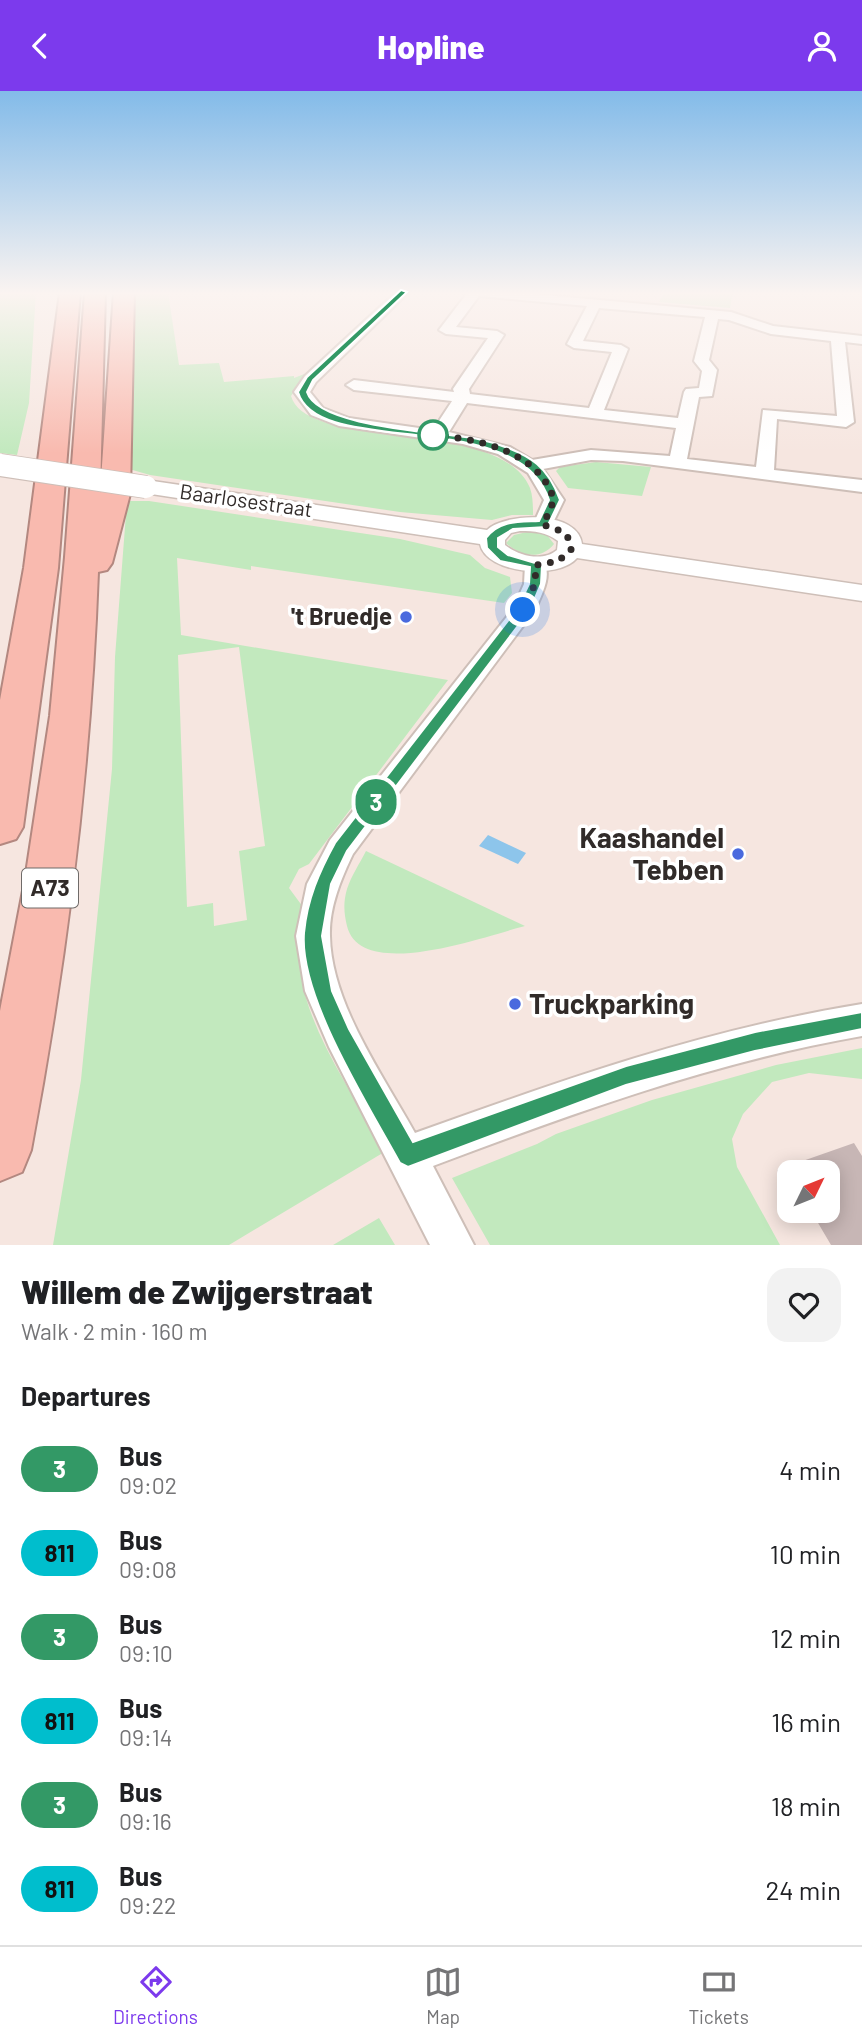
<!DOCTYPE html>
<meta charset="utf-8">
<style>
:root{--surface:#fff;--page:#f2f2f2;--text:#202124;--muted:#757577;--line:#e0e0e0;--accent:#7c3aed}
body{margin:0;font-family:Barlow,sans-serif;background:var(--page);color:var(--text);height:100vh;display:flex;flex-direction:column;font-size:26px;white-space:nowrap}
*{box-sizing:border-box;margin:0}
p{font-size:23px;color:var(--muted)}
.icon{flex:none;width:38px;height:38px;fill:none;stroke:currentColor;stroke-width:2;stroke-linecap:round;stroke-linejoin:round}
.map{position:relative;height:1154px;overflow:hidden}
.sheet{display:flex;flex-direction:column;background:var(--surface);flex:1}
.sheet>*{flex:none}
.badge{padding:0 14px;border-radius:23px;font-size:24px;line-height:46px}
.needle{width:46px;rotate:47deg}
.buttons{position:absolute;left:777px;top:1069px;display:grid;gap:14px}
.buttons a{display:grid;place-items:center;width:63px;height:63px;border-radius:14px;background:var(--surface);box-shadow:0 4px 18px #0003;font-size:35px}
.you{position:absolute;width:35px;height:35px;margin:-18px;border:5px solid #fff;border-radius:50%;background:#1a73e8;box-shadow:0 0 0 10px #1a73e833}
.map>.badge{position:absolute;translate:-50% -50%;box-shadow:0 0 0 4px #fff}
h2{padding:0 21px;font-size:26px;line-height:63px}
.round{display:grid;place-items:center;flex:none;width:74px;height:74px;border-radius:21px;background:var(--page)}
.overview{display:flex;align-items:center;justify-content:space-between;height:119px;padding:0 21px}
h1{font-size:33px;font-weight:800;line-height:52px}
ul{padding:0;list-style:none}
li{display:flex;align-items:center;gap:21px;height:84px;padding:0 21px}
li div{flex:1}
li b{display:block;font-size:26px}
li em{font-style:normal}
li .badge{min-width:77px;font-weight:700;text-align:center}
header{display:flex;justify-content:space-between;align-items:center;height:91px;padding:0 21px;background:var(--accent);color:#fff;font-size:32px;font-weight:800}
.tabs{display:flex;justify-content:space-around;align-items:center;height:98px;border-top:2px solid var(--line);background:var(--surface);font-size:19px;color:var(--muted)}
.tabs a{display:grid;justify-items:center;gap:4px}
.tabs .current{color:var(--accent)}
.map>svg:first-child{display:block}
.green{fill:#c2e9be;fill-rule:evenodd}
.water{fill:#8dc5eb}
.building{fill:#c7b6b5}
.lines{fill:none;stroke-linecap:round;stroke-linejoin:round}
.minor-casing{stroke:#cebfb8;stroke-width:4}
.tertiary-casing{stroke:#cebfb8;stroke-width:3}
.motorway-casing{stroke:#b38880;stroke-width:4}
.minor{fill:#fff;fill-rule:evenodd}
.tertiary{fill:#fff;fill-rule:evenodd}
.motorway{fill:#f9baaf;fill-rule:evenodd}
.tertiary-bridge-casing{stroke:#cebfb8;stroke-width:24;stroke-linecap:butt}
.tertiary-bridge{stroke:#fff;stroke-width:22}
.line{fill:#396;stroke:#fff;stroke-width:2}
.walk{stroke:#312b29;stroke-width:7;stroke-dasharray:0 12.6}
.stop-dot{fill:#fff;stroke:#396;stroke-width:3.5}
.poi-dot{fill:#4a6ade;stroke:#fff;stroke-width:2.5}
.labels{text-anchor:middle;stroke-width:7;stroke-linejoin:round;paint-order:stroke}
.far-street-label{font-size:21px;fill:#312b29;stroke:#fff}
.shield{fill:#fff;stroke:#6f6b69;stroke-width:2}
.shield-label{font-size:23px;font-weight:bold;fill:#312b29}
.poi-label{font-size:24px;font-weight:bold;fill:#312b29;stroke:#fff;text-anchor:end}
.near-poi-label{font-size:28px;font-weight:bold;fill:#312b29;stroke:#fff;text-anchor:end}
</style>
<header><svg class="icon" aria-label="back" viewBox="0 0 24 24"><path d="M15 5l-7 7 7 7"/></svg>Hopline<svg class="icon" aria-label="person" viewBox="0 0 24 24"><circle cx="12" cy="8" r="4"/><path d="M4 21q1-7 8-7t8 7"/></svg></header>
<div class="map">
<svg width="862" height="1154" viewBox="0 0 862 1154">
<rect width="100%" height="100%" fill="#f6e6e0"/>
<path class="green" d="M0,201H36L29,312L17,364L0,362Z
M133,201H168L179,274L219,272L224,291L294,285V287L307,282L291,305C307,361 500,325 530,397C533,405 533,416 533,424H512L492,429L400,421L150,384L129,378Z
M664,201H733L730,217L659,211Z
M596,371L651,376L642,405L568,397L556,380L560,376Z
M127,410H149L400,448L470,464L485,477L510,486L512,502L504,512L251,475V479L177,467L181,544L448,589L309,773L299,778L289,797L303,816C299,846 297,878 306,907C321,958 355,1006 380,1052L381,1063L229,1154H53L81,989L112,678L115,566ZM239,556L265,755L239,760L247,829L214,835L213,812L187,816L178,564Z
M531,440L547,444L554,453C540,470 521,465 506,452L514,444Z
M366,760L525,835C488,844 361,892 347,835C344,822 343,812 347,798C351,785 360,772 366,760Z
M862,957V988L809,982L772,991L743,1023L732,1048L737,1076L780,1154H490L452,1087L537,1053L556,1043L652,1009L776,974Z
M379,1127L395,1154H333Z"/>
<path class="water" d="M488,744L526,762L518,773L479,755Z"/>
<path class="building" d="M854,1052L862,1065V1154H831L811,1120H828V1082H778L777,1079Z"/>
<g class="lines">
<defs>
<path id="minor" d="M396,201H409L316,291L310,301L323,317L349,327L433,339L452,310L354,299L346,294L354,289L454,301L453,298L488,247L446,243L439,239L468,201H512L731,221L773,235L862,245V253L845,251L854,331L846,336L777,328L774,379L862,389V401L623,370L591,369L543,378L564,409L550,438H536L533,434L544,409L528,382L498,363L463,353L339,335L311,324L294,301L305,285ZM479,205L587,215L567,253L574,257L612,261L589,317L470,303L469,298L504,244L497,240L456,236ZM599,217L705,226L694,270L702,280L699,297L686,298L684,301L678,327L604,319L628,258L621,254L583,250ZM718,228L729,229L771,243L831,250L837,325L763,319L756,376L687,368L699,306L712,305L717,279L709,269ZM467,312L676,337L670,365L591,359L532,369L510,356L449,341Z
M536,468L543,470C553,484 541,505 535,519L353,763C341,788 329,817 330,845C331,912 383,984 415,1042C562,989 707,938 862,913V945C713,971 574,1022 433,1075L474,1154H430L329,956L305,900L296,845L307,793L330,749L513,518L524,493L525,474L529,470Z"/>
<path id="tertiary" d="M146,389L487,439C506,421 578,419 582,453L862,494V510L577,467C559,489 486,483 480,453L138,401L135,396L138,391ZM520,440C535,440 546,441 558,450L557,459C543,471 519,465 505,454V449L511,442Z"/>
<path id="motorway" d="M60,201H80L58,477L23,736L16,748L0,753V609L24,477Z
M85,201H105L100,403L114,201H134L130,403L112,472L107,479L98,481C91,676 67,868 31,1059L22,1081L0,1090V920L25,789L50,625L65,466Z"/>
</defs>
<use href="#minor" class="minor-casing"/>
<use href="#tertiary" class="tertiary-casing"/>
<use href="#motorway" class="motorway-casing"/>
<use href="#minor" class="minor"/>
<use href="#tertiary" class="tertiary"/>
<use href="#motorway" class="motorway"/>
<defs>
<path id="tertiary-bridge" d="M0,374L146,396"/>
</defs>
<use href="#tertiary-bridge" class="tertiary-bridge-casing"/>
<use href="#tertiary-bridge" class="tertiary-bridge"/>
</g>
<linearGradient id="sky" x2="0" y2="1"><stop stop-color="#83bbe9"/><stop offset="0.56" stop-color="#fbf4f1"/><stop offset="1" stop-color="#fbf4f1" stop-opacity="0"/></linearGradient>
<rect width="862" height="362" fill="url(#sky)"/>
<path class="line" d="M401,199L407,201L313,289L307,301C318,337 443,341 478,348C497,352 523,361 537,373C549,383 555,395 560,409L547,436L513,438L498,447V456L508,464L542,474L541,493L530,519L347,760L331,793L322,845L332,900L349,938L413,1051L626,975L755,941L862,921V938L755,960L626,994L408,1076L400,1072C369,1015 299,906 304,842C307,809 319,781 335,752L517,518L529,493L530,476L500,470L487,457L486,447C499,429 519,431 539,430L549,409C519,314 317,368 298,301L307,286Z"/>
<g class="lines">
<path class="walk" d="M433,344C479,348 539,360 554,409L543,434C556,437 572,442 571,459L558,470L536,474L535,493L523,519"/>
</g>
<circle class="stop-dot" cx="433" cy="344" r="14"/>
<g class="poi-dot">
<circle cx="406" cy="526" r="7"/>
<circle cx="738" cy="763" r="7"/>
<circle cx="515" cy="913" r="7"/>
</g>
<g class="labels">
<g class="far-street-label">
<text transform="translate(246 410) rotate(8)" y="7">Baarlosestraat</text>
</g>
<rect class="shield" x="22" y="777.5" width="56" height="39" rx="5"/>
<g class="shield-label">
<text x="50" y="805">A73</text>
</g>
<g class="poi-label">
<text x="392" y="534">'t Bruedje</text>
</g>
<g class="near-poi-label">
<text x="724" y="757">Kaashandel<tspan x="724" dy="32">Tebben</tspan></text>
<text x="529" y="923" text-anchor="start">Truckparking</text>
</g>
</g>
</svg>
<div class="buttons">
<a><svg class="needle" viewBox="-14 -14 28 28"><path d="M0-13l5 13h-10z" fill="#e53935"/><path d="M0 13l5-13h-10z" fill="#757577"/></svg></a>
</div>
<div class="you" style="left:523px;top:519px"></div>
<b class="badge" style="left:376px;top:711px;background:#396;color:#fff">3</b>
</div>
<section class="sheet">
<div class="overview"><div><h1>Willem de Zwijgerstraat</h1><p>Walk · 2 min · 160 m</p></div><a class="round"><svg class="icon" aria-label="heart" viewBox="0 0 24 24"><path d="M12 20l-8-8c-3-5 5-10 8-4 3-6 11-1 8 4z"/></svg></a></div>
<h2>Departures</h2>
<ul>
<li><span class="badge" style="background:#396;color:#fff">3</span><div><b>Bus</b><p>09:02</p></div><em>4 min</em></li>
<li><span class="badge" style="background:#00becd;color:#111">811</span><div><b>Bus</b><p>09:08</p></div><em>10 min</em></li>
<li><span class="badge" style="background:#396;color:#fff">3</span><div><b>Bus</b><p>09:10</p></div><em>12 min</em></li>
<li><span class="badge" style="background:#00becd;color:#111">811</span><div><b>Bus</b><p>09:14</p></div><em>16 min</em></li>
<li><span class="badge" style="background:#396;color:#fff">3</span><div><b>Bus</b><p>09:16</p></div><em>18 min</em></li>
<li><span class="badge" style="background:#00becd;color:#111">811</span><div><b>Bus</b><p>09:22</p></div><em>24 min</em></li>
</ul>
</section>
<nav class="tabs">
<a class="current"><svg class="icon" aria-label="directions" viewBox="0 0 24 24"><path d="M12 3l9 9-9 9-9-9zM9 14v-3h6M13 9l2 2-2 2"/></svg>Directions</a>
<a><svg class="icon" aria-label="map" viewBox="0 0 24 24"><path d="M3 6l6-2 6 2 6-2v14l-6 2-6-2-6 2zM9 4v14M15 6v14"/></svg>Map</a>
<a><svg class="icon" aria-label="tickets" viewBox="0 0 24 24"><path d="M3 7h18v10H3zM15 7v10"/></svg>Tickets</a>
</nav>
